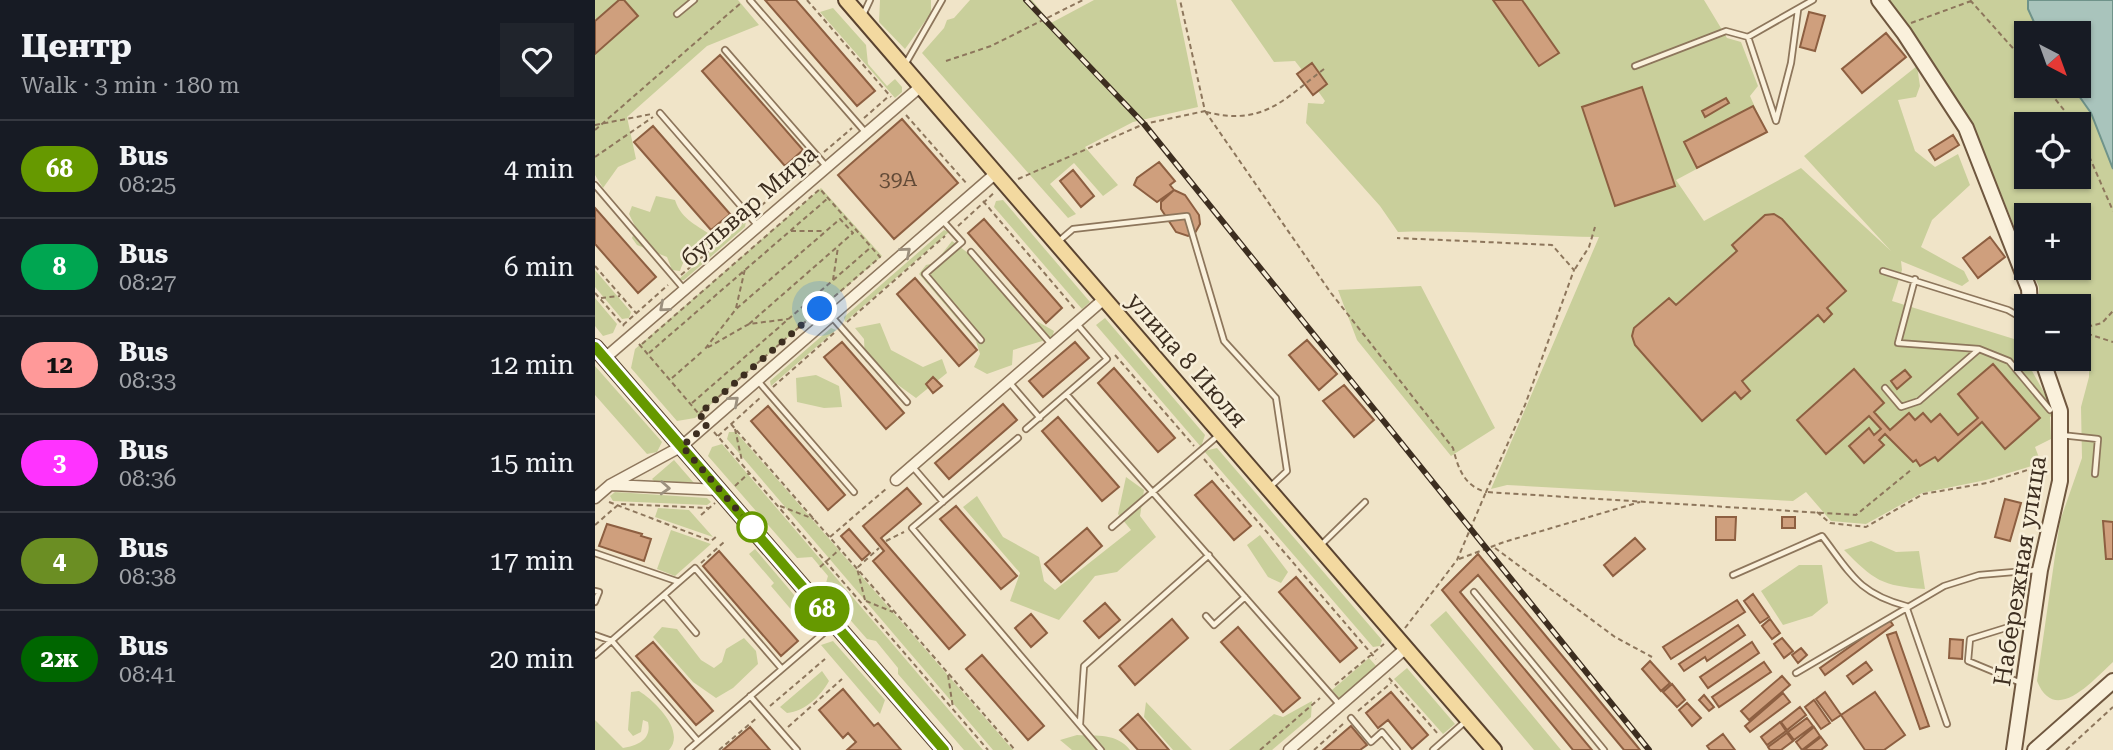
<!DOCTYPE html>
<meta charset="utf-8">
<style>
:root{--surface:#171b24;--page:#20242c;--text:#f1f3f6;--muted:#9ea1a6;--line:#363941}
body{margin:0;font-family:"Roboto Serif",serif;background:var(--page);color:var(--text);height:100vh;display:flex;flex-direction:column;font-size:26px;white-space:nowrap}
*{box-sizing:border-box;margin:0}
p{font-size:23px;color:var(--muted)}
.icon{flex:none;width:38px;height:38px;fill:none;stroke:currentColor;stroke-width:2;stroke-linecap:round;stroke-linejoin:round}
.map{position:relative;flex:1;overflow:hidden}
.panel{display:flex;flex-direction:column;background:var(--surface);width:595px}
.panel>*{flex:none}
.badge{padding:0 14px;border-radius:23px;font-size:24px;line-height:46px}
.needle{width:46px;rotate:139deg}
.fabs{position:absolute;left:1419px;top:21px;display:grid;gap:14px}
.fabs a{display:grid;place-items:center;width:77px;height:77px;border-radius:0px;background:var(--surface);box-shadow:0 2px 5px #0004;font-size:35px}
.you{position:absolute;width:35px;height:35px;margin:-18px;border:5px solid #fff;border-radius:50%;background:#1a73e8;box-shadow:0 0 0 10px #1a73e833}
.map>.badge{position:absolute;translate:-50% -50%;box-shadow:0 0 0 4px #fff}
.round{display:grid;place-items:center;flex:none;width:74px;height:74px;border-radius:0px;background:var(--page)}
.head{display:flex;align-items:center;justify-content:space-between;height:119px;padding:0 21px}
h1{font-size:33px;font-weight:700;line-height:52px}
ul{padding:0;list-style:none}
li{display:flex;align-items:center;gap:21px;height:98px;padding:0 21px;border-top:2px solid var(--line)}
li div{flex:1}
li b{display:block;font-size:26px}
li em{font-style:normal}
li .badge{min-width:77px;font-weight:700;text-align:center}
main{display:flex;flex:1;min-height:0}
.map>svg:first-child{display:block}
.green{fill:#c9cf9b;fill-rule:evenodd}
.water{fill:#a9c4bc;stroke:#6f938a;stroke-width:2}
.building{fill:#cf9f7d;stroke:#8d5f41;stroke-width:2}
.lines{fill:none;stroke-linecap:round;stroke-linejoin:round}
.lane-casing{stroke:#8d765c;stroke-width:8}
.street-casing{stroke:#8d765c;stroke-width:13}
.secondary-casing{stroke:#6f573f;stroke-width:18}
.primary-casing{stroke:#5b4430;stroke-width:18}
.path{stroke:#8d765c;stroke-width:2;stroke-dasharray:5 3.5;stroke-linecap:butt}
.lane{stroke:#faf1dc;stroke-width:4.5}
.street{stroke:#faf1dc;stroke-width:10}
.secondary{stroke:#faf1dc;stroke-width:14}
.primary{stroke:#f3d9a0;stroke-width:14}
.rail-casing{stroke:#3d2e20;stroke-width:6}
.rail{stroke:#f7eed8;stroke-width:3.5;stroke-dasharray:10;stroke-linecap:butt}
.oneway{stroke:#9c907e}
.line-casing{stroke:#fff;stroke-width:16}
.line{stroke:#690;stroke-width:10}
.walk{stroke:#3d2e20;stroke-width:7;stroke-dasharray:0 12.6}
.stop-dot{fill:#fff;stroke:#690;stroke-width:3.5}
.labels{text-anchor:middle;stroke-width:5;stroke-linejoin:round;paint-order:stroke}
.number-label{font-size:21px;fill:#624a37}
.street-label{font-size:24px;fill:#3d2e20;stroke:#f7eed8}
</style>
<main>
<section class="panel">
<div class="head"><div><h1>Центр</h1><p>Walk · 3 min · 180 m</p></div><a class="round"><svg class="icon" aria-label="heart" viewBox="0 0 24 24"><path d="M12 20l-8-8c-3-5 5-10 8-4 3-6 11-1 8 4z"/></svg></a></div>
<ul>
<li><span class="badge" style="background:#690;color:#fff">68</span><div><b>Bus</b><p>08:25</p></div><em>4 min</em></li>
<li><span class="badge" style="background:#00a651;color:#fff">8</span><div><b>Bus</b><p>08:27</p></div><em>6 min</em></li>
<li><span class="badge" style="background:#f99;color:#111">12</span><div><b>Bus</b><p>08:33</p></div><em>12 min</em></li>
<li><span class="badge" style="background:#f3f;color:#fff">3</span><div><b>Bus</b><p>08:36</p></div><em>15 min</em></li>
<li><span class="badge" style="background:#6b8e23;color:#fff">4</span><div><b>Bus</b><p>08:38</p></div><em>17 min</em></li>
<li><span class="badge" style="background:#060;color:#fff">2ж</span><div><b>Bus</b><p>08:41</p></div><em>20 min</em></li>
</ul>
</section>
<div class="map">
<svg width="1518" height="750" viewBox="0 0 1518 750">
<rect width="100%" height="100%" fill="#f0e4c8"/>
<path class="green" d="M0,0H143L164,25L112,46L32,117L41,159L23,167L8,188L0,175Z
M285,0H336V13L310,49L284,22Z
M375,0H437L456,23L499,0H581L603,107L538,122L490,147L523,185L508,196L479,163L455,184L481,214L473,218L327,53L349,28L352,20L359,18Z
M636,0H1109L1132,38L1146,42L1163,86L1155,96L1171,132L1081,180L1109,221L1206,168L1296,251L1209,156L1322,66L1325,86L1321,97L1303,100L1320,151L1340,167L1363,154L1375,185L1337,220L1326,247L1369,271L1374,281L1367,286L1306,261L1307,270L1297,301L1419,339L1460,412L1455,417L1456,439L1440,447L1446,463L1391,480L1327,493L1271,524L1236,521L1211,492L1198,501L912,485L896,489L1004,237C937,236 870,230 803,232L785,206L711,123L713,103L728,104L730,101L723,91L718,95L702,74L707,70L700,61L679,62Z
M1292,0H1433V9L1444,33H1432V86H1477L1496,113L1518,169V662C1498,680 1460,726 1442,681L1465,521L1487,458L1486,407L1494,377V330L1484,326V306H1444V287L1436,268H1484V215H1432L1431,255L1378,125ZM1432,124H1484V177H1432Z
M238,8L271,45L273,64L292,86L300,79L307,87V92L300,98L225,12Z
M226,188L287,256L100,418L82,421L36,368L40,349Z
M61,196L80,200C87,221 103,225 120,238C106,255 94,243 85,271L77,270L72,257L42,245L37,238L41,228L34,214L37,206L55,212Z
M408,200L495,302L487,309L399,207L401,201Z
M151,221L150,227L89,280H83Z
M349,230L354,232L250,322L249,317Z
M357,241L373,253L426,312L459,331L457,338L418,350L417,365L392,374L379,367L385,354L381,341L324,274L331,265L340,263Z
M0,270L36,312L34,318L27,319L0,287Z
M826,286L900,428L856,456L762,340L743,290Z
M0,298L22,324L18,333L8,336L0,326Z
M510,318L610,435L606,447L501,325Z
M285,323L296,350L328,367L347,359L352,373L321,398L270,361L269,339L260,328Z
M236,328L241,330L176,386L175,381Z
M0,366L67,442L62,452L52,454L0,395Z
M221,375L244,386L247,407L229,408L202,402L201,378Z
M134,432H141L418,750H398L132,439Z
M127,444L388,750H369L303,674V668L281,641L272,639L229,590L233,576L217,557L202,558L113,456L117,447Z
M622,448L787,640L785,646L778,647L609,451Z
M79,460L99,483L60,482L57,479Z
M531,477L549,490L545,516L561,537L522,572L500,576L464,620L415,601L425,573L368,507L382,496L408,537L444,557L449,581L460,590L536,530L523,514Z
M20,492L112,498L116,502L112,505L18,501L15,496Z
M63,508L94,510L118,537L60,517Z
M76,530L116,544L80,576L62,569Z
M665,535L693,572L686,583L673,577L652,545Z
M1276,541L1301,552L1324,551L1330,589C1286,586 1279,580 1249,550Z
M160,549L222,622L216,633L176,586L179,583L154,554Z
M1204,565H1227L1233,603L1217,616L1188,625L1166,591Z
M851,611L966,750H939L835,625Z
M67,627L82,629L106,660L119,668L127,662L131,649L149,638L161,651L163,664L138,688L121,698L98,682L58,637Z
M238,641L290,700L285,714L226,645Z
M774,658L782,667L745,699L737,690Z
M812,668L860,724L848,734L799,679Z
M227,671L234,681C225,697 210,711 192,713L185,707Z
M44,691C60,701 91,731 74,750H0V720L28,748C43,746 57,739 53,722L48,720L46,732L38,736L33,730L36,692Z
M717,701L716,717L677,750H634L679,714L688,717Z
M551,702L597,750H578L549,717Z
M482,735C502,736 522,733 535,750H477L465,740Z"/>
<path class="water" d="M1433,0H1518V169L1496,113L1477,86H1484V33H1444L1433,9Z"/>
<path class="building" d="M24,0H29L43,16L0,54V21Z
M170,0H201L280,91L262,106Z
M898,0H927L964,53L944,66Z
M1214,12L1230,16L1220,51L1205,47Z
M1291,33L1311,57L1267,93L1247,69Z
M125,55L208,150L190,166L107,71Z
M717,63L732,84L718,95L702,74Z
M1047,87L1080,186L1020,206L987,107Z
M1131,98L1134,103L1110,117L1107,111Z
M1158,106L1172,132L1102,168L1089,142Z
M307,119L363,183L299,239L243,175Z
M58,126L135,214L116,230L39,142Z
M1358,135L1364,145L1340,160L1334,150Z
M564,162L580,181L575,185L579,190L562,202L539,185L542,178Z
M478,170L499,196L486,207L465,181Z
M579,190L590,195L604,215L605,224L600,233L593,236L581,232L566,209V202Z
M0,208L61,277L43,293L0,244Z
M1179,214L1187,219L1251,291L1232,308L1237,314L1229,322L1223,315L1147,381L1155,391L1146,399L1140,392L1107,421L1040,345L1037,336L1039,328L1074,298L1081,305L1142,251L1137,245L1170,215Z
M389,219L467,308L451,323L373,233Z
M1395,237L1410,257L1383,278L1368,258Z
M320,278L382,350L364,366L302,294Z
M712,340L742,374L724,390L694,355Z
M247,342L309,413L291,429L229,357Z
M480,342L494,358L448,397L434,381Z
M1398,364L1445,418L1410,449L1387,422L1343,461L1340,457L1325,466L1321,460L1318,462L1290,434L1284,440L1289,445L1269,463L1254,446L1274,428L1279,435L1286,429L1274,416L1231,454L1202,420L1259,369L1289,403L1279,412L1295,430L1314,413L1320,420L1328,413L1336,422L1345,414L1363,435L1383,418L1363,394Z
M519,368L580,438L563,452L503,383Z
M1310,370L1316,377L1302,389L1296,381Z
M338,377L347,386L338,393L331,384Z
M749,385L779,420L759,437L728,401Z
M408,404L422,420L354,479L340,463Z
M173,406L250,495L233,510L156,421Z
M463,417L524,487L507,501L447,431Z
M617,481L656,526L639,540L600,495Z
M312,488L326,504L286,538L370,635L354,649L278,561L289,551L268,526Z
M1410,499L1426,503L1415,541L1400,537Z
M361,506L422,576L406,589L345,519Z
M1121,517H1141L1140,540H1121Z
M1187,517H1200V528H1187Z
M1508,521L1518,522V559H1511Z
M12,524L47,534L46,536L56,539L49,561L4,546Z
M492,528L507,546L466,582L450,564Z
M254,529L275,553L267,560L246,536Z
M1040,538L1050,549L1018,576L1009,565Z
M124,551L203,641L186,656L108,566Z
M883,554L1041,745L1045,750H1029L883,575L865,592L997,750H978L847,590Z
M701,577L762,648L745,662L684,592Z
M1158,594L1174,617L1165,623L1149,601Z
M1142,600L1150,612L1076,659L1068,647Z
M510,603L525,620L504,638L489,621Z
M436,614L452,633L436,647L420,628Z
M577,619L593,638L540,685L524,666Z
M1175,619L1185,633L1177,639L1167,626Z
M1294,619L1298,625L1230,675L1225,668Z
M1143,625L1150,635L1112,661L1110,657L1089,671L1084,664Z
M643,627L705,698L688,712L626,642Z
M1301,632L1334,726L1325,729L1292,635Z
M1187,638L1198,651L1189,658L1179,644Z
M1355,639L1368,640L1367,659L1354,658Z
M58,642L118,711L101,725L41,656Z
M1157,642L1164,653L1113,688L1105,677Z
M1206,648L1212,655L1203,663L1197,655Z
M387,655L449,726L433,740L371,669Z
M1055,661L1075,683L1066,691L1047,669Z
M1169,662L1176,672L1124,707L1117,697Z
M1271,662L1277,670L1258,684L1252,676Z
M1187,676L1195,685L1154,720L1146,711Z
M1077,684L1090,700L1082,707L1068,692Z
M248,689L279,726L283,723L306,750H252L261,742L253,733L248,738L224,710Z
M796,692L833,735L817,749L793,720L783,728L771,713Z
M1230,692L1246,715L1237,721L1221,699Z
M1280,692L1310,735L1289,750H1270L1246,715Z
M1188,693L1195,702L1155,732L1150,726Z
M1109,695L1119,707L1114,711L1104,700Z
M1219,700L1235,723L1226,729L1210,707Z
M1092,703L1106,718L1097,726L1084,710Z
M1205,707L1211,715L1192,730L1186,722Z
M543,714L574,750H543L525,730Z
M1212,718L1218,726L1199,740L1193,732Z
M1185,722L1191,731L1172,745L1166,737Z
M756,726L772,745L765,750H728Z
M155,727L175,750H128Z
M1219,727L1225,736L1207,750L1201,742Z
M1192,733L1198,741L1186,750H1175L1173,747Z
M1128,734L1140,750H1115L1112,746Z
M1226,737L1232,745L1226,750H1209Z"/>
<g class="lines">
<defs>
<path id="lane" d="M155,0L271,133
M82,14L99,0
M268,15L275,0
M1153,37L1181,121L1196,63L1203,10
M130,50L231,166
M311,63L347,0
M1040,66L1131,31L1153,37L1218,0
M65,113L163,226
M0,185L88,288
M348,221L367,242L330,274L386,340
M464,241L478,229L592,216L629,341L681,398L692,471L676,486
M376,252L456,344
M1288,271L1413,310L1432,321
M1320,279L1303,343L1384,349L1414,361L1455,410
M237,317L312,402
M163,381L259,492
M414,382L445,418
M1290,388L1306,407L1324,401L1383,350
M472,395L744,704
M431,429L512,359L482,324
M1466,435L1503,439L1500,474
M423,438L317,528L506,750
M317,466L348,502
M517,527L625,434
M726,545L770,502
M0,553L84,582
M1138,575L1227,536C1256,574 1263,593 1311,606L1352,724
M0,591L4,592L0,602
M879,592L1009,750
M69,595L101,633
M611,616L619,625L650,597
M0,635L17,641L103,741
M0,655L100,568L187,669
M1201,673L1349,586L1384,575L1441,570
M1426,683L1373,661L1375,639L1433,621
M155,696L202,750
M756,718L776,742L787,732L802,750
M485,724L489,666L614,555
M93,750L238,625
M838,750L872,720"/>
<path id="street" d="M10,358L325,87
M301,480L509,299
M16,485L125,490
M0,498L15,485L87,446L401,173
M694,750L811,648"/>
<path id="secondary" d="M1284,0L1309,33L1371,128L1434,289L1435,306
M1419,750L1445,570L1465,481V411L1447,359
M1440,750L1518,681"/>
<path id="primary" d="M251,0L899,750
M0,347L349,750"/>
</defs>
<use href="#lane" class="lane-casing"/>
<use href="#street" class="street-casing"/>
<use href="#secondary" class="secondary-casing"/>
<use href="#primary" class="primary-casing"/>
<path class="path" d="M212,0L296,97
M1375,0L1432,64
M1316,23L1376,1
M351,61L396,46L488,0
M1450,86L1480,124
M610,111L736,293L858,448C863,468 869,486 891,492L930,405L979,270L957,245L802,238
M611,112C668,126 687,101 729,69
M311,115L372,184
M269,118L294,96
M0,125L57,114
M0,130L147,2
M1484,133L1518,211
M229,152L257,128
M0,157L58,117
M423,179L549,124L610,111L585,0
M388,201L480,309
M160,211L217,162
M363,226L400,192
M196,231H229
M0,266L41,313
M980,269L994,247L1000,227
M86,275L148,222
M238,280L243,247
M0,293L29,326
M6,298L25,296
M141,308L150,269
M252,322L350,236
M154,324L258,233L245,219L141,309L110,349L154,324L193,319
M28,325L73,285
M1484,329L1507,323L1518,311
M1484,331L1518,342
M44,344L104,414
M47,344L225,189L285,257L105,413
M54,353L232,199
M520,355L599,446
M77,378L109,350
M178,387L239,333
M97,403L275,248
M136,424L420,750
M140,429L147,461
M119,432L393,750
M123,436L166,397
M609,459L781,659
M140,486L154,473
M14,502L116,541L123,535
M185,506L219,519
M1222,512L1235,523L1271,527L1328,494L1392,483L1448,465L1452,458
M106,515L120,503
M0,525L24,504L114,508
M235,537L292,488
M291,541L309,532
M900,548L1020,637L1057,657
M864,559L909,542L1045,502
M106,563L129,542
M225,567L245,549
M270,600L262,568L284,548
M271,601L298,612
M810,628L862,560L891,492L1261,515L1316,470
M353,675L358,708
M794,678L843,734
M740,685L789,644
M175,706L230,659
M763,711L796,683
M193,727L247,679
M124,750L163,717
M665,750L725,698
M719,750L748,724
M1471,750L1518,707"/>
<use href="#lane" class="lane"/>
<use href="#street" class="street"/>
<use href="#secondary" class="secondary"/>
<use href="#primary" class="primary"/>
<defs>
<path id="rail" d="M431,0L549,124L1054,750"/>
</defs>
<use href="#rail" class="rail-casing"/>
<use href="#rail" class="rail"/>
</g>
<defs><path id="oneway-chevron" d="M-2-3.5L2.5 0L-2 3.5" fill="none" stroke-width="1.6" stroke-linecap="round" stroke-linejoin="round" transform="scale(1.75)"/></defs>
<g class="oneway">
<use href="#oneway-chevron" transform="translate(311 252) rotate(-41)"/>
<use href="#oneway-chevron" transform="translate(69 307) rotate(139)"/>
<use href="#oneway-chevron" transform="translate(139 401) rotate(-41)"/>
<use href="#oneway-chevron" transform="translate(70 488) rotate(3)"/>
</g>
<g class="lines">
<defs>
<path id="line" d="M0,347L349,750"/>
</defs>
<use href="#line" class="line-casing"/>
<use href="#line" class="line"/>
<path class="walk" d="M157,527L87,446L113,424L104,414L225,309"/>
</g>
<circle class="stop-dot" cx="157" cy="527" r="14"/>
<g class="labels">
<g class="number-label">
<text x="303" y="186">39А</text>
</g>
<g class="street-label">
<text transform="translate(154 206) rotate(-41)" y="8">бульвар Мира</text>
<text transform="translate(592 360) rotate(49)" y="8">улица 8 Июля</text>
<text transform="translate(1425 571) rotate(-81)" y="8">Набережная улица</text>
</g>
</g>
</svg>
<div class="fabs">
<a><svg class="needle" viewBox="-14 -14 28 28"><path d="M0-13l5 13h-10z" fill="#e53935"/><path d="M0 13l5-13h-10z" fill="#9ea1a6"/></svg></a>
<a><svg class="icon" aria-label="locate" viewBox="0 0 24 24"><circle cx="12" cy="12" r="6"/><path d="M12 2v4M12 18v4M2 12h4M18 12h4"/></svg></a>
<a>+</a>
<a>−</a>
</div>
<div class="you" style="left:225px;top:309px"></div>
<b class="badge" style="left:227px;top:609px;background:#690;color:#fff">68</b>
</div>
</main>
